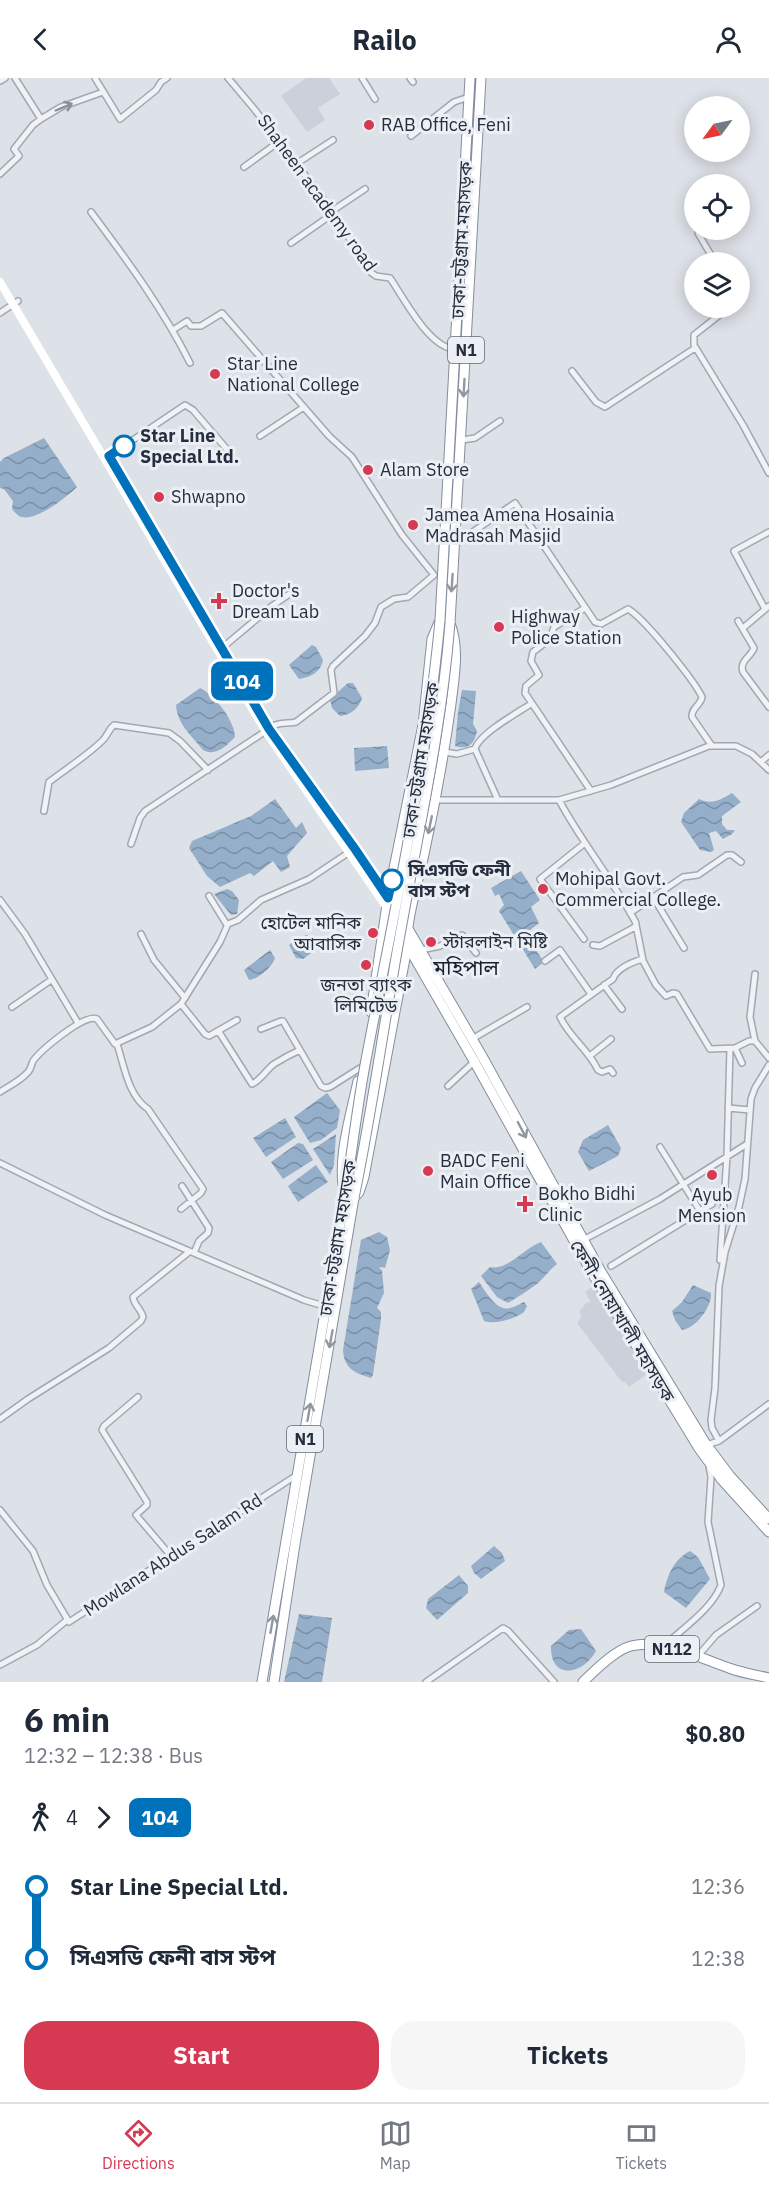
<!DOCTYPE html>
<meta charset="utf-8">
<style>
:root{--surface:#fff;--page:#f6f6f7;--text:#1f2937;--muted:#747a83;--line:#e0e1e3;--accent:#d53a52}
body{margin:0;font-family:"IBM Plex Sans","Noto Sans Bengali",sans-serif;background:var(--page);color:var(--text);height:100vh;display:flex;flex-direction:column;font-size:22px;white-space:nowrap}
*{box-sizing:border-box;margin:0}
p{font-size:20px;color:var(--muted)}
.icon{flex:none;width:33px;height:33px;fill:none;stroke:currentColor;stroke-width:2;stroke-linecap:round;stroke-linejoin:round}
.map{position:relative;height:1604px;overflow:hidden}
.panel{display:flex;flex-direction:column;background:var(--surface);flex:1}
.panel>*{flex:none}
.badge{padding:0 12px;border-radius:9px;font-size:21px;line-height:39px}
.needle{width:39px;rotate:237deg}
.fabs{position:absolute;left:684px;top:18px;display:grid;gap:12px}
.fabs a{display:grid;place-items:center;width:66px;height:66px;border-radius:50%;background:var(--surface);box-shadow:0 3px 15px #0003;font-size:30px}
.map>.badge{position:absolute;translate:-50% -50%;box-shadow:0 0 0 3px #fff}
.legs{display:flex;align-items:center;gap:9px;height:66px;padding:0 24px;font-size:20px}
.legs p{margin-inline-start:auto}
.headline{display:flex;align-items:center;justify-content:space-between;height:102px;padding:0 24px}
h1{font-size:33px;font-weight:800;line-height:45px}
.primary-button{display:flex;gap:12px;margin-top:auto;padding:12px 24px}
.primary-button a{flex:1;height:69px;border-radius:24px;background:var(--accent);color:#fff;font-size:24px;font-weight:800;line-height:69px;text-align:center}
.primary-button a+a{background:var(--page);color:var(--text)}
ul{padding:0 24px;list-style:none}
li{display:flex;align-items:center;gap:21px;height:72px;font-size:22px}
li i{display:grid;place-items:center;width:9px;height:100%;margin:0 8px;background:currentColor}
li i::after{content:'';width:15px;height:15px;margin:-8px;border:4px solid;border-radius:50%;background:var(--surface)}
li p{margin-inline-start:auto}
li:first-child i{background:linear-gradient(#0000 50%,currentColor 0)}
li:last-child i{background:linear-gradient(currentColor 50%,#0000 0)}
header{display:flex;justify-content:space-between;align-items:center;height:78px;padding:0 24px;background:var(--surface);font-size:27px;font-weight:800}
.menu{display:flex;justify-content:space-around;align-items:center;height:84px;border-top:2px solid var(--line);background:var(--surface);font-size:16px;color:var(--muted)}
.menu a{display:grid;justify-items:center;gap:3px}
.menu .selected{color:var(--accent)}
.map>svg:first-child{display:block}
.built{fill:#cbd0da}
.water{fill:url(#water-waves)}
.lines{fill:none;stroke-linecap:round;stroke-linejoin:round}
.minor-casing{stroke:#a2a8b2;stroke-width:8}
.trunk-casing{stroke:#838e9f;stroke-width:11}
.minor{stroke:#f0f2f6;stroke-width:5}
.secondary{stroke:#fff;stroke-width:8}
.trunk{stroke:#fff;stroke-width:9}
.trunk-bridge-casing{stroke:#838e9f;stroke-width:11;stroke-linecap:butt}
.trunk-bridge{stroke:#fff;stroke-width:9}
.oneway{stroke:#8b909a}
.oneway2{stroke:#92979f}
.line-1-casing{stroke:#fff;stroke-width:14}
.line-1{stroke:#0072bc;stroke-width:9}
.poi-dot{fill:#d53a52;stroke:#ecf0f5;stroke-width:2}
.stop-1-dot{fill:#fff;stroke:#0072bc;stroke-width:3}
.labels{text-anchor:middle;stroke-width:6;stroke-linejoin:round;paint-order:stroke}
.shield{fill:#ecf0f5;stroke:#616976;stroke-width:1.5}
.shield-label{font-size:16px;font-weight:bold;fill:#262f3f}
.poi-label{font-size:18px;fill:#262f3f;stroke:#ecf0f5;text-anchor:start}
.street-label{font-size:18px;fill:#262f3f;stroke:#ecf0f5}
.stop-label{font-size:18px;font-weight:bold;fill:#262f3f;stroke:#ecf0f5;text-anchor:start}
.quarter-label{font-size:21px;fill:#18202f;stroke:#ecf0f5}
</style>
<header><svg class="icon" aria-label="back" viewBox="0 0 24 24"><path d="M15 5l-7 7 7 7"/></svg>Railo<svg class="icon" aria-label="person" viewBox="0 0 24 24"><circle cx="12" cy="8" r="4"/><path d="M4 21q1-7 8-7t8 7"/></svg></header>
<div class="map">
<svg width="769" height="1604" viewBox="0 0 769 1604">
<defs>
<pattern id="water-waves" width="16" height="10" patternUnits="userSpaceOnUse" patternTransform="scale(1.5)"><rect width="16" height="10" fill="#95afca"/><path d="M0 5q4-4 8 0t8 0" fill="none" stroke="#798fa5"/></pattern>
</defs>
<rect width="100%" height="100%" fill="#dde1e8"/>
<path class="built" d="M306,0H329L340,16L318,30L325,42L307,54L281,18Z
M593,1208L609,1231L647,1296L629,1309L625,1304H622L577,1245L582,1238L579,1234L587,1224L591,1225L585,1214Z"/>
<path class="water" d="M44,360L77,409C67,419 33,446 19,438C16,436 14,433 12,431L13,423L4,411L0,410V384L4,380Z
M312,567L316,569L323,582C321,594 311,599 299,601L289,587Z
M348,605H353L362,620C359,630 351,637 340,638L332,630L330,621Z
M200,610C214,616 235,643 235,659C226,668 216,679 203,672C192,658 177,646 176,627Z
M462,612L476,613L473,646L477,653C474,666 469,672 455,668L458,634Z
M387,668L389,690L355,693L354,670Z
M732,715L741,724L722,738V746L727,752H735L732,756L723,761L716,753L709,755L714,772L711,774L700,772L681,744L684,735L699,721C712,727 720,722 732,715Z
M275,721L296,750L302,744L307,755L287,778L290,789L281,794L273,783L254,798L250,795L220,809L207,798L189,770L192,763L251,738Z
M521,793L540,822L531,829L539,845L525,856L544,884L535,891L499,833L504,827L499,816L495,818L491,810Z
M227,811L232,813L239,822L237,836L231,837L214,816Z
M307,857L313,863L314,873L303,881L296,880L289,867L298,860Z
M270,872L275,880C272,889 259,901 249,902L244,892Z
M327,1015L340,1032L337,1050L321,1062L310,1065L294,1039Z
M285,1040L296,1059L266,1079L253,1060Z
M608,1047L621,1070L618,1078L589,1093L578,1074L583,1062Z
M336,1056L334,1087L330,1097L313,1071Z
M298,1065L303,1066L313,1082L283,1101L271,1084Z
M316,1087L328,1104L298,1124L288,1108Z
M379,1154L387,1159L390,1172L385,1190L380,1189V1191L382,1192L384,1215L377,1230L381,1234V1241L373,1297L371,1300C354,1295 344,1290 343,1272L361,1162Z
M541,1164L557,1186C549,1192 545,1199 538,1205C529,1212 518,1219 508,1225L497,1219L481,1198L490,1189C507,1193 523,1171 541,1164Z
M479,1204C486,1214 497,1234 510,1230C515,1229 519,1226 524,1224L527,1228L524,1234C515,1241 495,1247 484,1243L471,1211Z
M693,1207L711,1215C712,1229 696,1250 682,1252L675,1242L672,1233L682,1224Z
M494,1468L502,1475L505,1483L481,1501L474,1495L471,1488Z
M690,1473L698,1479L710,1501L686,1530L664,1514C667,1498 674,1481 690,1473Z
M459,1497L468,1508V1515L437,1542L426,1530L428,1521Z
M299,1536L332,1540L322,1604H284Z
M581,1551L596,1573C582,1598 550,1602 551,1568L569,1552Z"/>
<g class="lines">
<defs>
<path id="minor" d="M15,0L41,41
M95,0L120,41L156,12L161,4L167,0
M228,0L255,32L334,135L369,193L376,198L390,200C404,220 430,272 456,271
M362,0L375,21
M410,0L413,4
M0,3L5,0
M411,58L454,24L469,19
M296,86L333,62
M244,89L280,63
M0,96L19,78L14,71L33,47L41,41L61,29L103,14
M332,133L365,111
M91,134C127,182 163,231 190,285
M699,152L698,155L715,184
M291,165L334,135
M725,230L722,235L694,257V267L743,347L769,395
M0,235L18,223
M572,293L596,324L605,329L695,270
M260,358L304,329
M462,362L475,360L500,343
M109,378L185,327L193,332L231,376
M455,466L515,425L595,544L601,546L628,531C644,540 694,602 702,619C701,627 691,630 692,639L712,668
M585,530L554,549L550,561L533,574L531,583L539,597L526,608L525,615L591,713
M765,531L734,473L769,454
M738,543L754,570C751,579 739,583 743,594L769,629
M743,550L769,528
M222,570L272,528L291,515
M475,671C479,656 517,635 531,626
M444,674L457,676L475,671L498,722
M762,683L769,677
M435,722H559L611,707L709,668H736L752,676L769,692
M559,722C582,765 613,802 636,845L635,849L600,868L593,867
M44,733L49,704C67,690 87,678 103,662C108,657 108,652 114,647L169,655L180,663L208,692
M131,766L140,740L145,733L275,647C283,644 288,646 296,644L334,615L331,592L333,588L365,558L375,545L381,529L394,521L408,519L434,497L402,457L352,379L329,358L222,235L201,248H191L187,243L173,252
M209,818L227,847
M653,819L684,870
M0,822L25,856L78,945
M630,835L683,799L698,797L727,777H732L741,784
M636,847L643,882
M141,856L154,882L185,920
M584,861L540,801L585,765
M421,872L440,868L462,857L476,875
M545,883L560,872L591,916
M755,896L750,939L755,963
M604,907L622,931
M181,926L205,956L209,958L237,942
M12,929L51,902
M261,951L281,943H283L321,1008L325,1010L330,1009L360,990
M219,954L252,1006C261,1002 266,992 274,986C282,981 291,976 300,972
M472,961L527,929
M117,966C124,987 128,1018 148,1031L203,1111L201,1115L181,1131
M591,977L611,961
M742,985L735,970L749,963H755L769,980
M613,995L610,991L602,994L598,992C588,971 570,960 560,939L613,901C617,890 631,885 642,881L656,907L666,918L673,915L677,916L710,971L735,970
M448,1008L476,982
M0,1014C9,1008 20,1003 27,995C31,992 31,987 33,983C41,972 85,935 97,941L115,966L152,949L181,926L220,864L228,846L238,842L261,822L309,801L351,773
M728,1030L750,1032
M660,1069L700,1133L712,1126
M0,1085L105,1137L304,1222L327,1229
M182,1108L209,1150L208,1155L199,1163L194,1175
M583,1162L660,1121L747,1066
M720,1182L727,1078L730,971
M611,1188L700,1133
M138,1319L104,1348L102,1352L147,1424V1427L136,1437L171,1478
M0,1341L28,1321L109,1270L141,1243L143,1239C141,1231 134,1227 133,1219L189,1174
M719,1363L712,1350L711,1342L715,1310L719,1208L725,1174L739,1129L745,1101L751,1021L755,1010L769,987
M706,1367L719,1363L769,1326
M0,1432L33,1473L47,1507L69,1544L297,1397
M665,1567C682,1551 713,1530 721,1507L708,1444L711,1399L709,1388
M697,1579L716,1557L757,1528
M0,1587L37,1567L67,1542
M426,1604L503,1550L508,1553L554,1604"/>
<path id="trunk" d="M407,849L482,978L600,1192L706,1366L730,1398L769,1441
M406,865L474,983L592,1195L698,1369L722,1402L769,1454
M371,934L388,820L423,647L432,561L440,542L470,0
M262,1604L345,1117C336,1083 351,1037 358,1003
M274,1604L295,1466L354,1120L359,1114L364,1099L406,875C406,841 417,808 424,776C435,726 444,676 451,626C454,599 460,572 450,545L481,0
M583,1604C594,1593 615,1572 631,1568C663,1560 699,1580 729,1590C742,1595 756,1597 769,1600"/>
</defs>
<use href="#minor" class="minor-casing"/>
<use href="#trunk" class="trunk-casing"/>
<use href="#minor" class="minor"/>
<path class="secondary" d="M0,204L266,654L387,830
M300,693L388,820"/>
<use href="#trunk" class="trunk"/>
<defs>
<path id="trunk-bridge" d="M345,1117C352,1074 357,1030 365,987C393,839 426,692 440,542
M354,1120C373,1029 385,937 402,846C420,746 442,647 450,545"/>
</defs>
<use href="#trunk-bridge" class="trunk-bridge-casing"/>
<use href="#trunk-bridge" class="trunk-bridge"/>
</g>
<defs><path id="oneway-shaft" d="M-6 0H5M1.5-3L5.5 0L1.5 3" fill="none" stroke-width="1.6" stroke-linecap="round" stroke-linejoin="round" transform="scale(1.5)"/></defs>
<use class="oneway" href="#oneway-shaft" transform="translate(64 29) rotate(-23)"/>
<g class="oneway2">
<use href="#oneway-shaft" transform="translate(464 310) rotate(93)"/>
<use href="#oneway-shaft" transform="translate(452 505) rotate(94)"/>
<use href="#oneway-shaft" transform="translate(430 747) rotate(102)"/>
<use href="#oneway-shaft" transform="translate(522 1052) rotate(62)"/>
<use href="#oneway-shaft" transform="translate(331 1261) rotate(100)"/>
<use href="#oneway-shaft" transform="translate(309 1334) rotate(-80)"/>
<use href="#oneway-shaft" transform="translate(272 1546) rotate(-80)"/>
</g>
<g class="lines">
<defs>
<path id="line-1" d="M124,368L109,378L269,651L355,771L388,820L392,802"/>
</defs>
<use href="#line-1" class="line-1-casing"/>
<use href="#line-1" class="line-1"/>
</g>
<g class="poi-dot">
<circle cx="369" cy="47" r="6"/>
<circle cx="215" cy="296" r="6"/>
<circle cx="368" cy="392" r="6"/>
<circle cx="159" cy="419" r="6"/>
<circle cx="413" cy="447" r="6"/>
<path d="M216 514h6v6h6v6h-6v6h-6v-6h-6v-6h6z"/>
<circle cx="499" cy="549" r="6"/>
<circle cx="543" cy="811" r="6"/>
<circle cx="373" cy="855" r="6"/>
<circle cx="431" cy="864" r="6"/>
<circle cx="366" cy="887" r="6"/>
<circle cx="428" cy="1093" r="6"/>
<circle cx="712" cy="1097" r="6"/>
<path d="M522 1117h6v6h6v6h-6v6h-6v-6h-6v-6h6z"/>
</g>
<g class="stop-1-dot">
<circle cx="124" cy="368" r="10"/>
<circle cx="392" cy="802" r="10"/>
</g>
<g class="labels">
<g class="shield">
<rect x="448" y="259" width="36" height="26" rx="4.5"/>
<rect x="287" y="1348" width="36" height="26" rx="4.5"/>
<rect x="645" y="1558" width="54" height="26" rx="4.5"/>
</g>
<g class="shield-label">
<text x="466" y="278">N1</text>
<text x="305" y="1367">N1</text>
<text x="672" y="1577">N112</text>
</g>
<g class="poi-label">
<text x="381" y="53">RAB Office, Feni</text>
<text x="227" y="292">Star Line<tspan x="227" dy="21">National College</tspan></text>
<text x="380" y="398">Alam Store</text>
<text x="171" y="425">Shwapno</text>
<text x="425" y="443">Jamea Amena Hosainia<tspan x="425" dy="21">Madrasah Masjid</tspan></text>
<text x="232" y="519">Doctor's<tspan x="232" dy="21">Dream Lab</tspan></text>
<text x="511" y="545">Highway<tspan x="511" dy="21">Police Station</tspan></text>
<text x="555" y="807">Mohipal Govt.<tspan x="555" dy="21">Commercial College.</tspan></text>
<text x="361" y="851" text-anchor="end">হোটেল মানিক<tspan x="361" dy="21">আবাসিক</tspan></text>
<text x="443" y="870">স্টারলাইন মিষ্টি</text>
<text x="366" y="913" text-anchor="middle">জনতা ব্যাংক<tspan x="366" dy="21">লিমিটেড</tspan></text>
<text x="440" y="1089">BADC Feni<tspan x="440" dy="21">Main Office</tspan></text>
<text x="538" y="1122">Bokho Bidhi<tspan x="538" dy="21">Clinic</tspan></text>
<text x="712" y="1123" text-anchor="middle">Ayub<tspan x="712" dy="21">Mension</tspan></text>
</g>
<g class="street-label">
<text transform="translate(317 115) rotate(54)" y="6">Shaheen academy road</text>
<text transform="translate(462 162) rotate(-87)" y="6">ঢাকা-চট্টগ্রাম মহাসড়ক</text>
<text transform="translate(421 682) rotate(-81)" y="6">ঢাকা-চট্টগ্রাম মহাসড়ক</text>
<text transform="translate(338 1160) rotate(-81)" y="6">ঢাকা-চট্টগ্রাম মহাসড়ক</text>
<text transform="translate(622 1243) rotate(59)" y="6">ফেনী-নোয়াখালী মহাসড়ক</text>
<text transform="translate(173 1477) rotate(-33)" y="6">Mowlana Abdus Salam Rd</text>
</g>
<g class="stop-label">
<text x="140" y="364">Star Line<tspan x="140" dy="21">Special Ltd.</tspan></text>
<text x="408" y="798">সিএসডি ফেনী<tspan x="408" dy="21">বাস স্টপ</tspan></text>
</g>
<g class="quarter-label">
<text x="466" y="897">মহিপাল</text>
</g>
</g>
</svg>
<div class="fabs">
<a><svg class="needle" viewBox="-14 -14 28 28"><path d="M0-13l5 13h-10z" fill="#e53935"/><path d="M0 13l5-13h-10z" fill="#747a83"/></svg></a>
<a><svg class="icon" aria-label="locate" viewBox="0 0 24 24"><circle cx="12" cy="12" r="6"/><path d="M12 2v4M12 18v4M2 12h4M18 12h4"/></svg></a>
<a><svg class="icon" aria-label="layers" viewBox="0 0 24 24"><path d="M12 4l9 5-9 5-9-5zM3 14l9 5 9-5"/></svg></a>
</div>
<b class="badge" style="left:242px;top:603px;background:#0072bc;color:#fff">104</b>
</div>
<section class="panel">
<div class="headline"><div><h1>6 min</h1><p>12:32 – 12:38 · Bus</p></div><b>$0.80</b></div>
<div class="legs"><svg class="icon" aria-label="walk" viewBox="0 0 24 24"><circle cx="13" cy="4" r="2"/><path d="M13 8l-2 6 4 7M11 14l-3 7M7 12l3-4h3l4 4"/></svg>4<svg class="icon" aria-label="forward" viewBox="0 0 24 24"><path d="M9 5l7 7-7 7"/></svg><b class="badge" style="background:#0072bc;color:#fff">104</b></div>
<ul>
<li><i style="color:#0072bc"></i><b>Star Line Special Ltd.</b><p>12:36</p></li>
<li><i style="color:#0072bc"></i><b>সিএসডি ফেনী বাস স্টপ</b><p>12:38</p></li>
</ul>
<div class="primary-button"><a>Start</a><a>Tickets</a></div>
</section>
<nav class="menu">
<a class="selected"><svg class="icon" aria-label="directions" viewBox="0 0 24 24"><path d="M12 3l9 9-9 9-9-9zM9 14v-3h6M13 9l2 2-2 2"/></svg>Directions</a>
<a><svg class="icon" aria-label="map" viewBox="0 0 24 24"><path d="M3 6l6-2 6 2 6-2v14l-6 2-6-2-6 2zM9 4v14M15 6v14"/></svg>Map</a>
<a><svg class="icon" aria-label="tickets" viewBox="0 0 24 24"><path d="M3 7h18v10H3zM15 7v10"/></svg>Tickets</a>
</nav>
